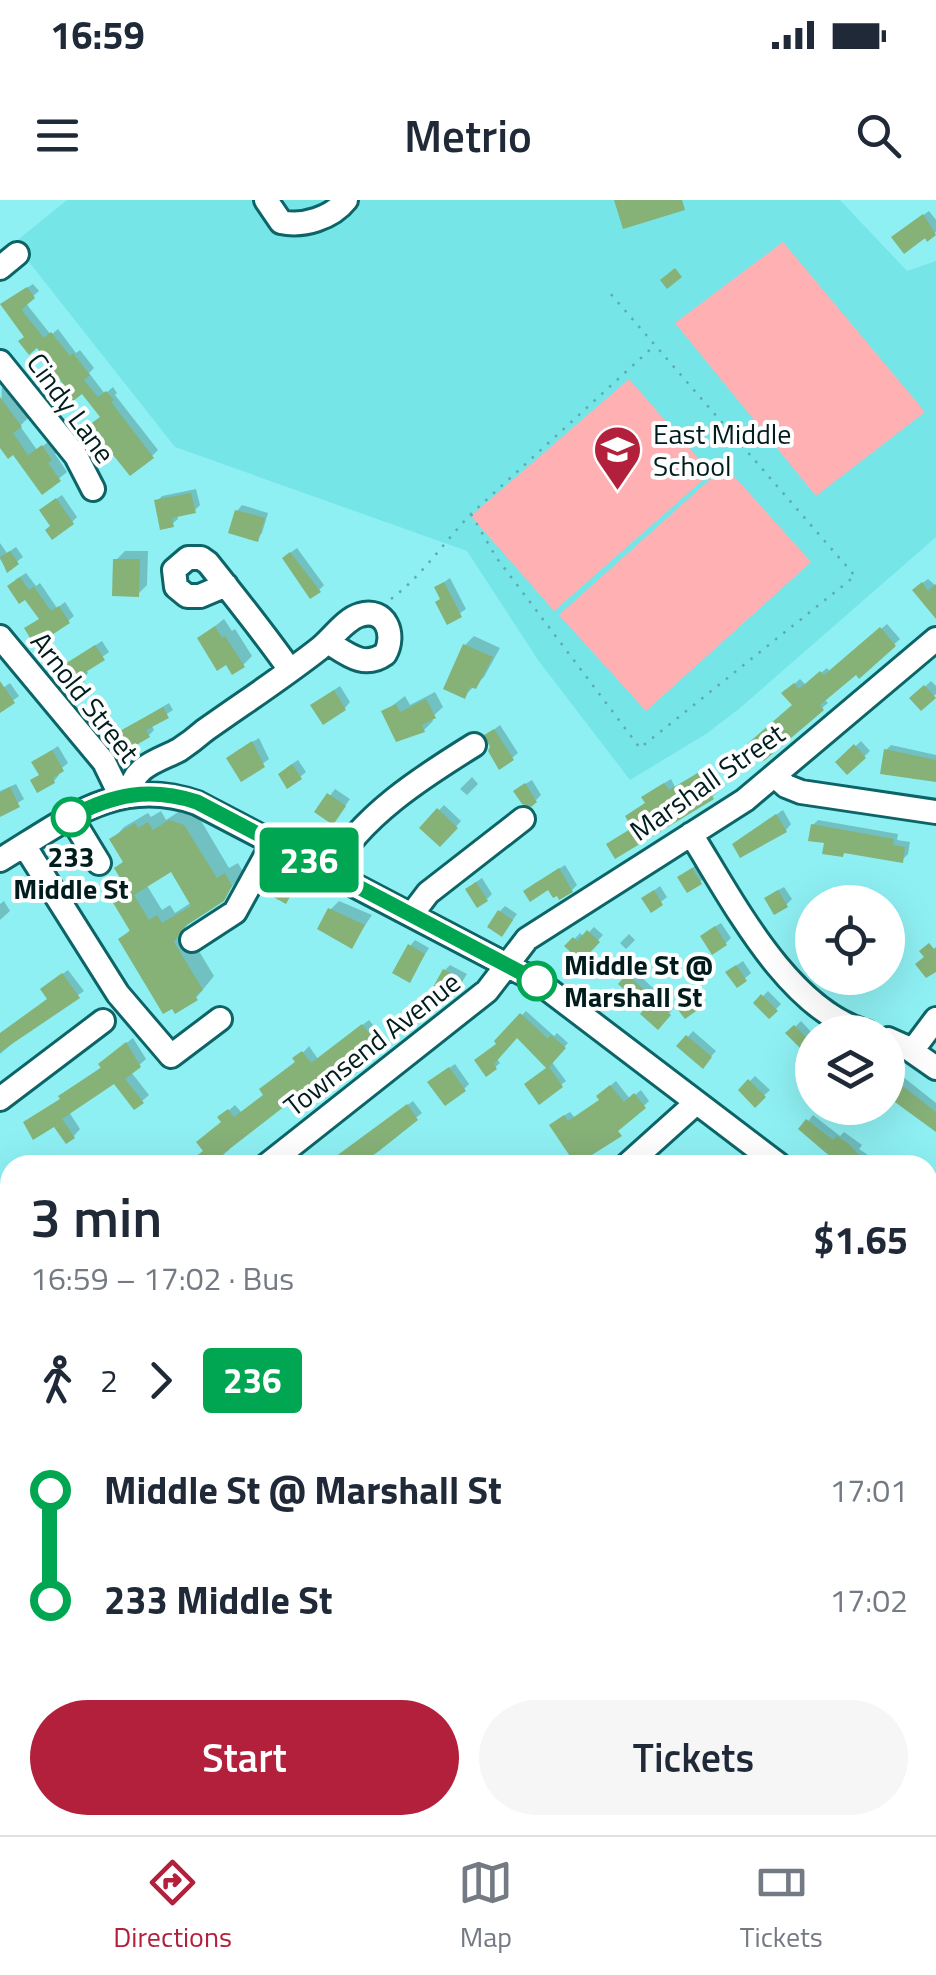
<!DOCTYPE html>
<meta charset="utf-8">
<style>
:root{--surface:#fff;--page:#f6f6f7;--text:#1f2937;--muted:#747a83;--line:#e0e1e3;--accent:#b2203b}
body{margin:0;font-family:"Titillium Web",sans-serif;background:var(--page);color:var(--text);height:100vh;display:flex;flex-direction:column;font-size:38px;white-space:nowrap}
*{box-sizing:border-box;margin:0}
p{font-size:32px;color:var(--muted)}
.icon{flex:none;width:55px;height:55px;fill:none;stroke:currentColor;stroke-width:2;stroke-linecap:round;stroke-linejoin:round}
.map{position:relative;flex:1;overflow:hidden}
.panel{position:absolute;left:0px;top:955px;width:938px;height:680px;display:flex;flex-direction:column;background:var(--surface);border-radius:30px 30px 0 0;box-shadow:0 10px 40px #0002}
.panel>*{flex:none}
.badge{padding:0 20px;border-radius:8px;font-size:35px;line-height:65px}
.fabs{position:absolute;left:795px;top:685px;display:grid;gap:20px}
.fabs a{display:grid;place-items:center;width:110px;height:110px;border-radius:50%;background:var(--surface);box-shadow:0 10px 40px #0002;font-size:50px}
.map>.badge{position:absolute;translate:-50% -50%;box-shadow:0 0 0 5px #fff}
.legs{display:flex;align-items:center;gap:15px;height:110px;padding:0 30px;font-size:32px}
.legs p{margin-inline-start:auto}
.head{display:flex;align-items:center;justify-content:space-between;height:170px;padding:0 30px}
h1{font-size:55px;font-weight:600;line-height:75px}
.action{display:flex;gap:20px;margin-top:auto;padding:20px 30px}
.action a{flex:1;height:115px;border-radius:60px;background:var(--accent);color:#fff;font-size:40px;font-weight:600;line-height:115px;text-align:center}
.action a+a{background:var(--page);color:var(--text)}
ul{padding:0 30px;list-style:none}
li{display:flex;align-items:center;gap:35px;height:110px;font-size:38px}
li i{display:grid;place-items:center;width:15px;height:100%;margin:0 12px;background:currentColor}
li i::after{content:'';width:25px;height:25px;margin:-12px;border:8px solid;border-radius:50%;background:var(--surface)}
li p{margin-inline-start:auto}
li:first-child i{background:linear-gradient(#0000 50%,currentColor 0)}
li:last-child i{background:linear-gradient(currentColor 50%,#0000 0)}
.status{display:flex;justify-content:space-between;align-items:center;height:70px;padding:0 50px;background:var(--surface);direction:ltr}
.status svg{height:28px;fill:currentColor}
header{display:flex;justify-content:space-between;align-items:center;height:130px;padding:0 30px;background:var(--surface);font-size:45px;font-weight:600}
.tabs{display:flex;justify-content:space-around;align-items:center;height:140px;border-top:2px solid var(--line);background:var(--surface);font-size:28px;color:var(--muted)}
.tabs a{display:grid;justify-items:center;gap:5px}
.tabs .current{color:var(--accent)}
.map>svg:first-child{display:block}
.built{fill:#75e5e8}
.green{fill:#feb0b2}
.shadow{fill:#0003;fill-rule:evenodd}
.building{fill:#86b177;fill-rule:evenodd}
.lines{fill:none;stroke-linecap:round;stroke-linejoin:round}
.minor-casing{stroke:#0d6466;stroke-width:28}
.path{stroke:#5faaac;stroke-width:2.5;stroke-dasharray:2.5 8;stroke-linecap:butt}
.minor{stroke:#fff;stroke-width:22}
.line-1-casing{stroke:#fff;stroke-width:22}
.line-1{stroke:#00a651;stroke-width:15}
.stop-1-dot{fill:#fff;stroke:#00a651;stroke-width:5}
.labels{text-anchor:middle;stroke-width:8;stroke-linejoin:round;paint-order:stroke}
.street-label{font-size:28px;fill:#001c1d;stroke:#fefefe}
.poi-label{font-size:28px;fill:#001c1d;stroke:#fefefe;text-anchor:start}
.stop-label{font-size:28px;font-weight:bold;fill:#001c1d;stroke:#fefefe}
</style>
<div class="status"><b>16:59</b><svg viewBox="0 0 49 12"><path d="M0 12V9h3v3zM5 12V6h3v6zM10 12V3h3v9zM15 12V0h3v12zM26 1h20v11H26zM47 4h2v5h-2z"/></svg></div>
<header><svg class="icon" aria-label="menu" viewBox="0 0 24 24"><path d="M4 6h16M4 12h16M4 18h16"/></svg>Metrio<svg class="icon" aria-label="search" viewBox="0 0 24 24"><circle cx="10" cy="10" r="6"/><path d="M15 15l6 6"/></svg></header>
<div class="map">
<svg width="936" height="1635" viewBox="0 0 936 1635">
<rect width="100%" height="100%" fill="#8ef0f3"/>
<path class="built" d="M67,0H840L907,71L936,61V337L740,508L706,534L630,580L538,460L467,351L175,247L14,43Z"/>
<path class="green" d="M783,42L925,212L816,296L675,123Z
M629,179L711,273L554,411L471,316Z
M725,266L811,362L646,511L559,415Z
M10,1329V1478L0,1486V1338Z"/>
<path class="shadow" d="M929,11L936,20V32L904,51L900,32Z
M33,84L39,91L26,102L28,106L51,135L58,129L76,153L80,150L94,168L89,173L105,194L113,187L117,193L115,195L158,250L152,256L102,216L82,190L69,188L37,145L27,136L8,100Z
M2,183L28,218L20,226L37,250L51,240L58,251L55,254L67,272L42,292L14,252L0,244Z
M196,289L200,305L194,311L177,314L178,319L172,324L157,301L162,296Z
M62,295L77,317L72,322L53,325L48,305Z
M242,305L268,313L262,333L257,339L237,311Z
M0,343L7,353L16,347L23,357L7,369L0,359Z
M297,348L324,385L319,390L290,353Z
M125,351H148L147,385L138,394L116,360Z
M26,373L36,386L40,383L57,408L65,402L74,416L68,421L41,418L15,380Z
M450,378L466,409L448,421L437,387Z
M928,379L936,386V407L921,384Z
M224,419L232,431L235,429L252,456L243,465L200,438Z
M887,424L900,439L860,475L856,471L824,499L828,503L822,508L795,505L790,488L800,479L806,485L827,468L830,472Z
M474,436L500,448L484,477L464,496L465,445Z
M102,441L109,452L86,469L88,473L83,479L66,464Z
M931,481L936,486V494L921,507L913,498Z
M10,483L19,496L0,510V490Z
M340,486L350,502L345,508L319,500Z
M435,492L443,507L431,518L433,521L424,530L384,512L405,496L410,505Z
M169,503L173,510L151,524L154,530L149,535L121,532Z
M500,525L518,553L512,558L493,547L487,535Z
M259,538L269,559L242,579L234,553Z
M861,541L870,551L848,572L839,562Z
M891,545L936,555V579L886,550Z
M58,546L68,563L57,572L59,575L54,581H33L41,574L34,562Z
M298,560L306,572L300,577L286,568Z
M704,569L718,592L712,597L609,644L635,627L650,592L671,579L675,587Z
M472,577L478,584L467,595L460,589Z
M532,580L541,595L536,600L522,586Z
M16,584L24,599L0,614V591Z
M335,589L350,599L338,616L318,612Z
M444,605L461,621L440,644L422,628Z
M183,609L197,614L229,668L238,663L243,672L222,700L190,720L185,728L214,776L196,798L121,739L131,729L112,697L126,683L117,668L125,660L112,640L124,627L148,613L151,617L161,611L166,620ZM172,669L192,702L175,713L170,705L162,710L146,684Z
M783,610L791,624L786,630L740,639Z
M818,620L898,634L897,640L910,642L908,654L902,660L827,641L813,625Z
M698,664L706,676L700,682L686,672Z
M565,665L577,685L572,690L560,697L549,686H531Z
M482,678L492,694L487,699L473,684Z
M282,679L296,687L286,701L276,685Z
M660,686L667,697L652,709L644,698Z
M784,687L792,699L786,705L773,693Z
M4,701L10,711L0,720V704Z
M339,701L372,715L351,746L330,710Z
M505,706L517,714L507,728L500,711Z
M721,723L731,738L726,743L708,731Z
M594,727L603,735L581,759L568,746L580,733L584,737Z
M629,734L635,740L626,749L620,743Z
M415,740L429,748L409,780L410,746Z
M743,761L751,773L737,785L734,767Z
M450,765L467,774L455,793L445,770Z
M68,770L84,791L11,841L13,843L0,854V834L50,799L49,784Z
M634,770L674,808L658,826L648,807L621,784Z
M768,791L781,804L769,816L756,803Z
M696,792L703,802L697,807L684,801Z
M526,811L554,836L557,833L568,843L551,861L566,881L539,902L549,868L517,835L496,858L500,863L487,874L499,843L497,841Z
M369,820L380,834L374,840L311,883L228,947L230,949L211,965H184L205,950L227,912L235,905L242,913L266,894L309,846L318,859Z
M801,821L812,833L802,846L789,833Z
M693,831L716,851L703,865L680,846Z
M133,838L146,859L131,872L149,895L142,901L115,881L69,912L80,929L74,936L55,923L68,890L103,866L108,857Z
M455,864L469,884L464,889L436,877Z
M755,876L770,890L755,904L741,890Z
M902,876L936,903V928L888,894Z
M616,881L630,899L641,890L649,901L601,947L574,965H554L571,953L557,920L570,912L575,918L602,899L604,891Z
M413,901L422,913L356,965H325Z
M813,915L840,936L844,932L862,945L859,949L883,965H845L802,929Z
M895,956L908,965H888Z
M928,981L936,986L934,995L928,991Z
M936,1007V1024L929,1020Z
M10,1027V1044L2,1035Z
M3,1117L10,1130L0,1139V1119Z
M936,1117V1135L928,1130Z
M936,1173V1195L928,1189Z
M10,1212V1224L0,1231V1221Z
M928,1217L935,1222L928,1232Z
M0,1240L8,1251L0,1257Z
M936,1545V1575L928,1571V1557Z
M445,1625H497L491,1635H449Z
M619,1625H663L664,1626L652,1635H602Z
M299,1626L303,1635H283L286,1632Z"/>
<path class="building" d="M614,0H682L685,10L623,29Z
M923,14L936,35L927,42L925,38L904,54L891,37Z
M675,68L682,77L667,89L660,80Z
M27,87L35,98L22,109L23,112L44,138L51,132L70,156L73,153L90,175L84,180L98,197L106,191L114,200L111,202L154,258L130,276L89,225L100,217L82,194L72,202L63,190L66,188L37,148L29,155L18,141L24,137L0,104Z
M0,197L22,227L13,233L28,255L42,245L52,260L48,263L61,281L42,295L13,255L8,259L0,248Z
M191,293L196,313L172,318L174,327L160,330L154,300Z
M56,298L74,324L52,340L45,330L50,326L39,310Z
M235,310L265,318L258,342L228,333Z
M10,351L19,364L7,373L0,357Z
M290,352L321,392L310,399L282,358Z
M113,359H140L139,397L112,396Z
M20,377L29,390L34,387L51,411L59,406L70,423L35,446L24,428L39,419L25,400L19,404L7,386Z
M444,382L462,417L447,425L435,402L440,399L434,387Z
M922,382L928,391L936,384V419L912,390Z
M215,426L222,438L225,436L245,467L232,475L226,465L217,471L197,438Z
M880,427L896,446L859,479L856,475L820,505L824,510L764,561L758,555L748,564L738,552L792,505L781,493L794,483L799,489L820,471L824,475Z
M463,444L493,457L476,489L470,487L465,499L443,489Z
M95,445L105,460L81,475L85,481L70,490L57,469Z
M0,481L15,503L0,513Z
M924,485L936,498L921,511L909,498Z
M334,490L346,510L323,525L310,505Z
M426,499L436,518L422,525L425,532L396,542L381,511L396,504L400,512Z
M163,507L169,518L146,530L150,537L128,550L118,532Z
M494,529L514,560L499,570L488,551L490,547L484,535Z
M252,541L265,567L241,582L226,558Z
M854,544L866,558L847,575L835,562Z
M884,549L936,560V582L880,574Z
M52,550L64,571L53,578L55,583L37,593L30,580L39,575L31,562Z
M292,564L302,579L287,589L278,574Z
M698,573L714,599L615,659L606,644L632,628L625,616L645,603L641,597L664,583L669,590Z
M525,583L537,602L531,607L522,604L513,591Z
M10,587L20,607L0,617V593Z
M327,593L346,606L333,625L314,612Z
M437,608L458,628L440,647L419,628Z
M776,614L787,632L740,658L732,644Z
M169,620L184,625L217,678L225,673L232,686L224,701L184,727L174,742L203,790L195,796L198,800L175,814L172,809L163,814L118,739L130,731L109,696L125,686L114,668L123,662L109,639L135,623L138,628L148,622L153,630ZM171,672L191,706L162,723L157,715L149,720L134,695Z
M811,624L894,639L893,645L905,647L903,663L844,653L843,657L822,654L824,643L808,641Z
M559,668L573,692L559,700L557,696L553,698L548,690L530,702L523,691Z
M692,668L702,684L687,693L677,677Z
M476,682L488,701L477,708L465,689Z
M274,683L292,693L286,704L268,694Z
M654,690L663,705L651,713L641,698Z
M778,690L788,707L774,715L764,698Z
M328,708L365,725L352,749L317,729Z
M498,710L513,720L502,737L487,727Z
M715,726L727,745L712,755L700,736Z
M587,730L600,742L581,762L564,746L573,737L577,741Z
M812,732V763L797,744Z
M929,743L934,749L936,747V772L926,778L915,764L924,757L919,751Z
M408,744L425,754L410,783L392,773Z
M736,765L747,781L737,788L725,772Z
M443,769L463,780L449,802L431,791Z
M62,773L80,798L0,852V833L47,799L40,789Z
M627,774L671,815L658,830L640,814L645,808L618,784Z
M832,778H852L858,785L847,794Z
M761,794L778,811L769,819L753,803Z
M689,796L699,809L685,819L675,806Z
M520,813L548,839L551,835L566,848L549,867L563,887L539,905L524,884L546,868L517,838L494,864L497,869L486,877L474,860L496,844L494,841Z
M362,824L376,842L312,885L223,954L225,957L215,965H184L203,951L196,942L221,922L217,917L228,909L234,917L263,895L259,889L295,862L292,858L302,851L311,863Z
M794,825L810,841L802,850L785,833Z
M686,835L712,857L703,869L676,846Z
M126,842L141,867L125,879L144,903L134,910L114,884L62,919L75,938L66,944L54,927L33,940L23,922L60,899L58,896L101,868L98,864Z
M449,867L466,891L445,906L427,882Z
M748,879L766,897L755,908L738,890Z
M895,880L936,912V932L888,897V889Z
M610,885L624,902L634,893L646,908L618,931L622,936L576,965L549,925L564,915L568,921L599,900L596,896Z
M407,904L418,920L379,951L359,965H324Z
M806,919L833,940L837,936L849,944L868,965H840L798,929Z"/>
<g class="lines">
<defs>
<path id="minor" d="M266,0L281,22C303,27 332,18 346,0
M0,68L17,54
M0,162L76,256L93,289
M226,385L200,396H187L176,387L174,370L188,358H201L208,363C236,398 264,433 290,470
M0,437L104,562L120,595
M775,576L786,586L801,592L936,612
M130,594C132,566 158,561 179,550C188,544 196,538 204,531C242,504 282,478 319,449C331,440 345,419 360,415C386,407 396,435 385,454C364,469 347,454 328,442
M71,617L99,663
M691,634C733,701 787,809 866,832
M24,645L118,794L171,856L220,819
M0,660C65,621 117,575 197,603L537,781L779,965
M331,671C359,617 424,576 474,545
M412,714L428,693L523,619
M192,740L235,712L274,641
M888,839L906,847L936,868
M912,851L936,819
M0,899L103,821
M267,965L487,791L527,739L745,600L936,439
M627,965L696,903
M928,1069L936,1074
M0,1084L10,1096
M0,1178L10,1170
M928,1274L936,1263
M0,1438L10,1429
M0,1506L10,1497
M928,1518L936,1514
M320,1625L325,1635
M373,1635L391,1625
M702,1635L723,1628L741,1635"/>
</defs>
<use href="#minor" class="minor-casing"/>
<path class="path" d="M471,314L496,357L640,548L855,376L609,92
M391,399C423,375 443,343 471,314L654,146
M0,1347L10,1359
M0,1614L10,1606"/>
<use href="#minor" class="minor"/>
</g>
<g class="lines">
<defs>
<path id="line-1" d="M71,617C113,594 150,587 197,602L537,781"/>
</defs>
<use href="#line-1" class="line-1-casing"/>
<use href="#line-1" class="line-1"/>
</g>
<defs>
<symbol id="school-pin" viewBox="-11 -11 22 30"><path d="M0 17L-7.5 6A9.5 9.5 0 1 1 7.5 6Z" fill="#b2203b" stroke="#fefefe"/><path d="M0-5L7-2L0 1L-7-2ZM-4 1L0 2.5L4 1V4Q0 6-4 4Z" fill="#fff"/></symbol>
</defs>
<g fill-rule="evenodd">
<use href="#school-pin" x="590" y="222" width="55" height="75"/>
</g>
<g class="stop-1-dot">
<circle cx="71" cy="617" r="18"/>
<circle cx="537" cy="781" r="18"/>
</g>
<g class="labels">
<g class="street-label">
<text transform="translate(71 208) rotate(54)" y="10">Cindy Lane</text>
<text transform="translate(85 497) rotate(52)" y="10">Arnold Street</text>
<text transform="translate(707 582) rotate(-35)" y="10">Marshall Street</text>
<text transform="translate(372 844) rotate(-38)" y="10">Townsend Avenue</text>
</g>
<g class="poi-label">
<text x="653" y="244">East Middle<tspan x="653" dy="32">School</tspan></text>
</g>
<g class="stop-label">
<text x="71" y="667">233<tspan x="71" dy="32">Middle St</tspan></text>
<text x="564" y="775" text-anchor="start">Middle St @<tspan x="564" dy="32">Marshall St</tspan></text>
</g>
</g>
</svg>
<div class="fabs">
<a><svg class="icon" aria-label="locate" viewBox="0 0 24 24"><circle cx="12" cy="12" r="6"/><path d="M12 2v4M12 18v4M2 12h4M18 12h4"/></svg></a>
<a><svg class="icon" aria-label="layers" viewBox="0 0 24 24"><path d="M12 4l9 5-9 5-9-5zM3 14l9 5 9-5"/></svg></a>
</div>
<b class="badge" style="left:309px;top:660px;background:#00a651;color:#fff">236</b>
<section class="panel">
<div class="head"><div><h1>3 min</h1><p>16:59 – 17:02 · Bus</p></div><b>$1.65</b></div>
<div class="legs"><svg class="icon" aria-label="walk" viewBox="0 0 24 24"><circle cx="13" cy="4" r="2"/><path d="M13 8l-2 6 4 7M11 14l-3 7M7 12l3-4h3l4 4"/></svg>2<svg class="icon" aria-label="forward" viewBox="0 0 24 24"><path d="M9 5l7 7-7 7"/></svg><b class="badge" style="background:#00a651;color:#fff">236</b></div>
<ul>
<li><i style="color:#00a651"></i><b>Middle St @ Marshall St</b><p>17:01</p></li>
<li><i style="color:#00a651"></i><b>233 Middle St</b><p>17:02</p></li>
</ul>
<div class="action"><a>Start</a><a>Tickets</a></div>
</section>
</div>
<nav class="tabs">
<a class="current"><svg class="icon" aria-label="directions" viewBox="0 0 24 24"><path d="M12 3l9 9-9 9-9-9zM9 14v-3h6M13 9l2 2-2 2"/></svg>Directions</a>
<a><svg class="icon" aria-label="map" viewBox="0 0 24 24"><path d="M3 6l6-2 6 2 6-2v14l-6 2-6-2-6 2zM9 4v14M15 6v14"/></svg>Map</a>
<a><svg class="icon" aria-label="tickets" viewBox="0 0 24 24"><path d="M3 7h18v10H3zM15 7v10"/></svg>Tickets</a>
</nav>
